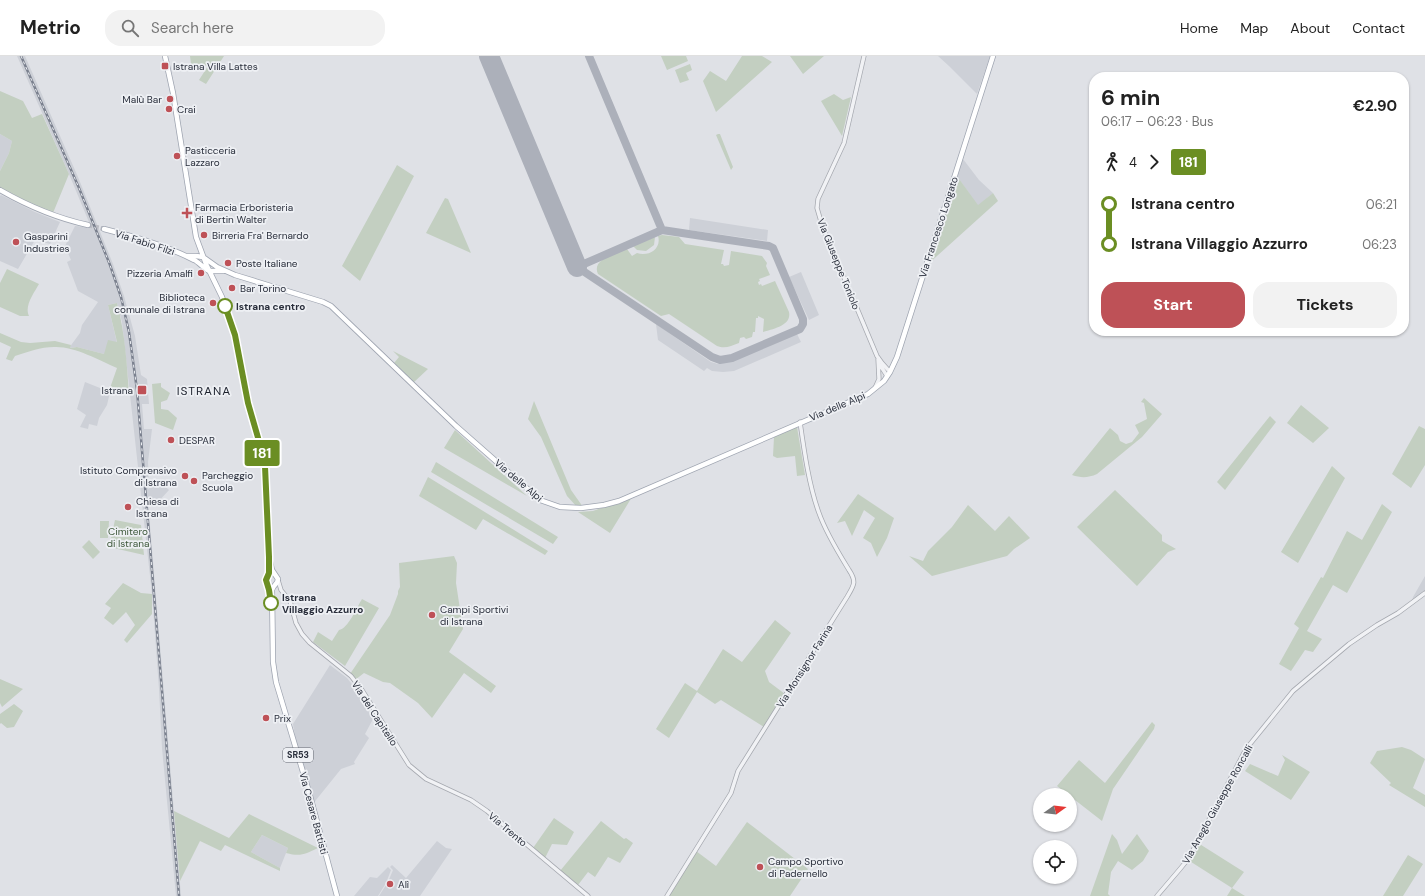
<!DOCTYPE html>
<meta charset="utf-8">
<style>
:root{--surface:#fff;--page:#f2f2f2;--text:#222;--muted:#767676;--line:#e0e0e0;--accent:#be5157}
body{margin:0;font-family:"DM Sans",sans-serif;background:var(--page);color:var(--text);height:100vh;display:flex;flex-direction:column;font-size:15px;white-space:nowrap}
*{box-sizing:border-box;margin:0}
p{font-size:13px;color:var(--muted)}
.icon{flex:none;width:22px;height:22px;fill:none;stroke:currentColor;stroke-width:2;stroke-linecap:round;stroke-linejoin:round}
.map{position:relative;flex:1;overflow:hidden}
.details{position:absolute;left:1089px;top:16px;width:320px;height:264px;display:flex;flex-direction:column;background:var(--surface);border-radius:16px;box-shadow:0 1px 3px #0004}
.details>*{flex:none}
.badge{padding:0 8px;border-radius:3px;font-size:14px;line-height:26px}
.needle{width:26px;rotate:75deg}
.tools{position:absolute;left:1033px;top:732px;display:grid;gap:8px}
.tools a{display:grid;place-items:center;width:44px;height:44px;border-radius:50%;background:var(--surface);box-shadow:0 1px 3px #0004;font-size:20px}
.map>.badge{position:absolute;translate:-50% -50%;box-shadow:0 0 0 2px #fff}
.legs{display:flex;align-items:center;gap:6px;height:44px;padding:0 12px;font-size:13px}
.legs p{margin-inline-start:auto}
.overview{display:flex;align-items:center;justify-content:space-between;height:68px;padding:0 12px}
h1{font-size:22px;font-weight:700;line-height:30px}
.cta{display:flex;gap:8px;margin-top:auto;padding:8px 12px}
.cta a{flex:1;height:46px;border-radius:16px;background:var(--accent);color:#fff;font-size:16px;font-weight:700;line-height:46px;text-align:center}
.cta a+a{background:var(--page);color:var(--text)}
ul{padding:0 12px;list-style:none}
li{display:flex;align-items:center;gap:14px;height:40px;font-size:15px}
li i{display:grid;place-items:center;width:6px;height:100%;margin:0 5px;background:currentColor}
li i::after{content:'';width:10px;height:10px;margin:-5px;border:3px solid;border-radius:50%;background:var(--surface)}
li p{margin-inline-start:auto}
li:first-child i{background:linear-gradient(#0000 50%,currentColor 0)}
li:last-child i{background:linear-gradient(currentColor 50%,#0000 0)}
header{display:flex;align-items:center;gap:24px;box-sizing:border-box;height:56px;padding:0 20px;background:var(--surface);border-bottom:1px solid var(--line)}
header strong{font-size:19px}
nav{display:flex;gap:22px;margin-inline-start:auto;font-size:14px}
.search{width:280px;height:36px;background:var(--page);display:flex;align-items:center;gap:10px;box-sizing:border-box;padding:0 14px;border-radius:16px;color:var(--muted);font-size:15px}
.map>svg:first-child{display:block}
.built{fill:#cdd0d7}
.green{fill:#c3cfc1}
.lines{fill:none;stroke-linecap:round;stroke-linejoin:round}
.taxiway{stroke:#acb0ba;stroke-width:8}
.runway{stroke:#acb0ba;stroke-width:20}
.major-tunnel{stroke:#bbbdc4;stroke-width:4.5;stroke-dasharray:4.5 2;stroke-linecap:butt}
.minor-casing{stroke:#a5a8af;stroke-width:5}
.major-casing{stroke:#9fa5b1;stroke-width:6}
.minor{stroke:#f1f2f5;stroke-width:3.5}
.major{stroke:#fff;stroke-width:4.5}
.rail-casing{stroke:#7a808e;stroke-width:2.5}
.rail{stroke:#eef0f4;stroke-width:1;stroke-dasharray:3;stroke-linecap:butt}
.line-1-casing{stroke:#fff;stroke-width:9}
.line-1{stroke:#6b8e23;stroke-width:6}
.poi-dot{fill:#be5157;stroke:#eef0f4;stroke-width:1.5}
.stop-1-dot{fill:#fff;stroke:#6b8e23;stroke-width:2}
.labels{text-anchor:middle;stroke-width:3.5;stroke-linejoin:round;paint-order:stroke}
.shield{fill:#eef0f4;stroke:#646872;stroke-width:1}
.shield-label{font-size:9px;font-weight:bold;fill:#292e3b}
.poi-label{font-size:10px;fill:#292e3b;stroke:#eef0f4;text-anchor:start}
.street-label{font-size:10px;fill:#292e3b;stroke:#eef0f4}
.stop-label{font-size:10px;font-weight:bold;fill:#292e3b;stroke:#eef0f4;text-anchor:start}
.park-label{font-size:10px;fill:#3b5638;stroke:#eef0f4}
.quarter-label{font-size:12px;letter-spacing:1px;fill:#1c202c;stroke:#eef0f4}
</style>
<header>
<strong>Metrio</strong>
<div class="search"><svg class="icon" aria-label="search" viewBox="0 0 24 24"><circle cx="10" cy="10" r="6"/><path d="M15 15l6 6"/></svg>Search here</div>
<nav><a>Home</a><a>Map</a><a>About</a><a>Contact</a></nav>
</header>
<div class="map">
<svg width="1425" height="840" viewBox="0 0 1425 840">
<rect width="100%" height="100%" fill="#dfe1e6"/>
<path class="built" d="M17,0H25L78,121L113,208L124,240L135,280L141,319L147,323L149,348H142L144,373H152L148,406L149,428L148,433L160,426L169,434L158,446H148L181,840H176L162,692L159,633L152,538L122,266L117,247L108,249L117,287L104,298L77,291L69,292L80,277L82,269L98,246L78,235L67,206L71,204L65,190L75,170L91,171L69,118Z
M938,0H990L977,38L949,10Z
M0,78L12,85L9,97L0,115Z
M963,103L979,124L993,137L978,150L957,120Z
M1,139L35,156L60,166L50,188L35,184L18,213L0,205V140Z
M690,162L768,174L767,185L689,174Z
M801,216L819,259L809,264L789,221Z
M656,268L711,306L718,308L733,305L797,278L801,286L734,315L723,316L712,315L707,312L704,315L658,284Z
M85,326L110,336L107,349L99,362L97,370L89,368L88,373L80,371L86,359L77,353Z
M1425,520V536L1412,545L1413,541Z
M330,609L347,622L351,627L373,663L365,678L369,682L354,706L355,708L341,713L312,749L297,693L293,668Z
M262,779L288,792L280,812L251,796Z
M437,785L446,792L452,793L420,840H379L388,826L393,814L390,811L392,809L406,822Z
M388,811L391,814L386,827L378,840H354L370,821L377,822Z"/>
<path class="green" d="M190,0H224L206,28L199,24L208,10L191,8Z
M661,0H686L688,5L667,14Z
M742,0H762L772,6L716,56L703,25L710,15L726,25Z
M790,0H824L803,18Z
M690,8L692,14L686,17L689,24L680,27L675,14Z
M0,35L23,45L32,62L42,58L69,118L53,157L37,152L0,132V115L9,97L12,85L0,78Z
M834,38L843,44L851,41L842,80L821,45Z
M718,78H720L733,111L731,114L716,79Z
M397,109L414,120L360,225L342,210Z
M957,120L978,149L993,137L998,145L927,209Z
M445,142L448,143L471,197L426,177Z
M662,179L679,181L685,188L724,194L721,208H723L724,210L729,209L731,195L762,200L767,207L766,210L770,219L759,223L760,225L758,226L759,229L761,228L762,230L775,225L789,256C792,270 772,273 763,276L764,263L758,260V262H756L755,276H753L752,281L746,283L744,281L740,282L739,287C731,290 725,293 717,290L669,258L661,260L598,218C591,203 616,198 627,193L632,200L637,197C648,201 662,193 658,180Z
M655,181L654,189L646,195L637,194L633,190Z
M7,213L39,228C34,237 24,250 29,260H20L0,251V227Z
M117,247C125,277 127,308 129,339L110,332L117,312C99,304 74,290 54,291C41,291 27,296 15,300L12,305L6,303L11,291L0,286V277L21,286L30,287L55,285L71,289L70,292L77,291L104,298L108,284L117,286L108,249Z
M393,295L428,313L413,327L394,307L399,301Z
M161,327V331L170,337L167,344L161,346V353L168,354L177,362L173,374L155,367L152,328Z
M1144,342L1162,358L1142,381L1097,418C1088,422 1081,422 1072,419L1110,372L1118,379L1120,385L1126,388L1132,386L1139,377L1135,369L1147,363L1144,347L1141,346Z
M534,345L571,434L583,451H577L567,440L541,381L528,363Z
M1301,349L1329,372L1313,387L1287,367Z
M1270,360L1276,366L1225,434L1217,426Z
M1419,370L1425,373V409L1411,432L1392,418Z
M797,371L805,419L797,420L795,400L777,402L773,400L774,381Z
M455,374L527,440L444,392Z
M436,406L558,481L553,488L431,416Z
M1332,410L1345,422L1298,507L1281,496Z
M428,421L548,495L545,499L483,463L476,474L419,440Z
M1115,434L1162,479V485L1176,493L1168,496L1137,530L1077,471Z
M858,438L894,462L887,482L877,501L871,487L863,482L875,462L864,454L852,480L845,465L837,467Z
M632,441L610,477L578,456L593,455Z
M1382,448L1392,456L1347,537L1333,529L1307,575L1322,583L1313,596L1305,594L1291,615L1279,608L1299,572L1294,568L1321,521L1323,522L1347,475L1362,484Z
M968,449L995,475L1009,460L1030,482L1014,493L1007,500L932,520L909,500L923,505L928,495L952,471Z
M115,464L141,469L144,499L109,491Z
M100,465H109L108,482H100Z
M89,484L100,496L93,503L82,491Z
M454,500L457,507L456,527L463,573L449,596L496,630L491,637L464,617L432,662L418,647L390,627L383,626L364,617L355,624L350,618L390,559L398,538V535L400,531L399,507Z
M123,527L141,537L152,538V558L127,587L124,584L135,569L126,556L113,569L104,562L111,552L105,548Z
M362,543L379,552L345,610L313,586L318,576L332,585L339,574C348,573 357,551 362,543Z
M775,564L791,577L765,615L769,626L785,638L764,671L721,644L715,648L697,636L669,682L656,673L685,627L697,635L723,593L742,606Z
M0,623L23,633L2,651L0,647Z
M14,648L23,655L14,671L7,672L1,667L0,668V658Z
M1152,666L1155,669L1154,673L1113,733L1102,765L1057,730L1079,704L1105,727Z
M1402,691L1411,694L1425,703L1413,732L1425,739V751L1389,729L1391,727L1370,707L1377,695Z
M1282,699L1310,716L1291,744L1245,715L1250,708L1278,720L1285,704Z
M174,755L229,782L249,758L318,792C305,798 301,801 286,797L288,792L262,779L251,796L280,812V815L225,789L221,795L200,785L180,825Z
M554,762L574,776L567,789L552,788L545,802L533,792Z
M601,765L624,783L626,782L633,787L620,807L608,801L595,821L588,816L578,829L560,815Z
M747,766L808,813L790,840H668L696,795L716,810Z
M1112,778L1117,784L1122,798L1137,778L1149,795L1143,805L1132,814L1118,805L1111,816L1108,838L1110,840H1090Z
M1198,787L1244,816L1232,832L1245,840H1227L1232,832L1188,804Z
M1408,799L1423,808L1403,840H1383Z"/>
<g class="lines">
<path class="taxiway" d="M577,211L712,301L720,304L732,302L800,273L803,268V263L773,192L769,190L662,174
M577,211L662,174L589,0"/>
<path class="runway" d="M489,0L577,211"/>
<path class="major-tunnel" d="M88,169L104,173"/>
<defs>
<path id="minor" d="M864,0L844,87L818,143L817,152L822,169L877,300L882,307L890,316
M880,309L887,320
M875,332L879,323L878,303
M278,524L281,534L290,545L296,567L302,578L310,587L351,620L362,634L409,709L426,723L471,744L487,755L588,840
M667,840L731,737L738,715L847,541C854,529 857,526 849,514C838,496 826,477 819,457C809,430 804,394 800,366
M1157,840L1180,813L1189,802L1246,693L1293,635L1349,588L1377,569L1398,557L1425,537"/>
<path id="major" d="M165,0L173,37L196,181L206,208L222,241L233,272L248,347L263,399L266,417L269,501L272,514L278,523C278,528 273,529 272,534L273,606L276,626L309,736L337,840
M0,134C28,150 56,162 88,169
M104,173C135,181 165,189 194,204C199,206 203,212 209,215
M186,200H196L203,201L217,211L235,219L323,246L331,250L456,370L540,444L560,451L581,452L604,449L619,445L868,338L884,325L890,316L897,301L993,0
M209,215H224
M269,510V517L265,524L270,539"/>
</defs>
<use href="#minor" class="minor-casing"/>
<use href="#major" class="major-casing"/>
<use href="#minor" class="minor"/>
<use href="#major" class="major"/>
<defs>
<path id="rail" d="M21,0L79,132L110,209L121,241L129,276L137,334L179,840"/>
</defs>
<use href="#rail" class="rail-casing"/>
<use href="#rail" class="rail"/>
</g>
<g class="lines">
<defs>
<path id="line-1" d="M225,250L235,279L248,347L261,392L265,410L269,501V517L266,524L269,534L271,547"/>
</defs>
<use href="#line-1" class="line-1-casing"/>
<use href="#line-1" class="line-1"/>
</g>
<g class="poi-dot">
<rect x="161" y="6" width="8" height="8" rx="2"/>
<circle cx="170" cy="43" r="4"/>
<circle cx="169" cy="53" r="4"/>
<circle cx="177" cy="100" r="4"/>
<path d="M185 151h4v4h4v4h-4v4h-4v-4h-4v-4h4z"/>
<circle cx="204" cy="179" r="4"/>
<circle cx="16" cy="186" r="4"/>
<circle cx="228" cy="207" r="4"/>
<circle cx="201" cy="217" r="4"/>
<circle cx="232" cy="232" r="4"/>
<circle cx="213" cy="247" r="4"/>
<rect x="137" y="329" width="10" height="10" rx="2"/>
<circle cx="171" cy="384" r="4"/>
<circle cx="185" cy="420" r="4"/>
<circle cx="194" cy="425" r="4"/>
<circle cx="128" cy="451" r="4"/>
<circle cx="432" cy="559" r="4"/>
<circle cx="266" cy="662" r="4"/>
<circle cx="760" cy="811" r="4"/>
<circle cx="390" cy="828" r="4"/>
</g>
<g class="stop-1-dot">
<circle cx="225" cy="250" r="7"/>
<circle cx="271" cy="547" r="7"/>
</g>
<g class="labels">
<rect class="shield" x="283" y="692" width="30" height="14" rx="3"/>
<g class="shield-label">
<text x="298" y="702">SR53</text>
</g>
<g class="poi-label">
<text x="173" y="14">Istrana Villa Lattes</text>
<text x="162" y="47" text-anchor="end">Malù Bar</text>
<text x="177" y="57">Crai</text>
<text x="185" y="98">Pasticceria<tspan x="185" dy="12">Lazzaro</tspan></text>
<text x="195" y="155">Farmacia Erboristeria<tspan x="195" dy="12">di Bertin Walter</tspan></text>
<text x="212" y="183">Birreria Fra' Bernardo</text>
<text x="24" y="184">Gasparini<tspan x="24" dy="12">Industries</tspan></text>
<text x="236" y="211">Poste Italiane</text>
<text x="193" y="221" text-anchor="end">Pizzeria Amalfi</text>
<text x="240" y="236">Bar Torino</text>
<text x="205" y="245" text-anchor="end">Biblioteca<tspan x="205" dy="12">comunale di Istrana</tspan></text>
<text x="133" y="338" text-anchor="end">Istrana</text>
<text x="179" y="388">DESPAR</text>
<text x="177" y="418" text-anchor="end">Istituto Comprensivo<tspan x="177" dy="12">di Istrana</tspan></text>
<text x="202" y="423">Parcheggio<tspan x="202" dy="12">Scuola</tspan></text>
<text x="136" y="449">Chiesa di<tspan x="136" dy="12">Istrana</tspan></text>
<text x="440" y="557">Campi Sportivi<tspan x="440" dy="12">di Istrana</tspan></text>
<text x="274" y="666">Prix</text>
<text x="768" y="809">Campo Sportivo<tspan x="768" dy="12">di Padernello</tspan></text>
<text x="398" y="832">Alì</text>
</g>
<g class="street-label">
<text transform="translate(938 171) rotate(-72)" y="4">Via Francesco Longato</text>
<text transform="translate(145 186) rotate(18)" y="4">Via Fabio Filzi</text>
<text transform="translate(839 208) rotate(68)" y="4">Via Giuseppe Toniolo</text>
<text transform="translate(837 350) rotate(-23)" y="4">Via delle Alpi</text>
<text transform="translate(519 424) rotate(40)" y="4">Via delle Alpi</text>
<text transform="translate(804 610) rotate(-58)" y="4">Via Monsignor Farina</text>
<text transform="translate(375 657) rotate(57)" y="4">Via del Capitello</text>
<text transform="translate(1217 748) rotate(-61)" y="4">Via Aneglo Giuseppe Roncalli</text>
<text transform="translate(314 757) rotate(75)" y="4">Via Cesare Battisti</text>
<text transform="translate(508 773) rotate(40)" y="4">Via Trento</text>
</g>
<g class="stop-label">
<text x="236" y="254">Istrana centro</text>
<text x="282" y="545">Istrana<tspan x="282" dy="12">Villaggio Azzurro</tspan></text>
</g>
<g class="park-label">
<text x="128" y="479">Cimitero<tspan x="128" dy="12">di Istrana</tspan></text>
</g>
<g class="quarter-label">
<text x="204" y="339">ISTRANA</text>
</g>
</g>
</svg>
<div class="tools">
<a><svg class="needle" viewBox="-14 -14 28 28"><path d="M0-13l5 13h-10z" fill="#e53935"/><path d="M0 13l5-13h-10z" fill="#767676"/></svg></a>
<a><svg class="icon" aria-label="locate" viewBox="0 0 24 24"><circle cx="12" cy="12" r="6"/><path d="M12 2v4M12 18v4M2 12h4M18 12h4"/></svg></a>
</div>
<b class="badge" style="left:262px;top:397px;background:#6b8e23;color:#fff">181</b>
<section class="details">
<div class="overview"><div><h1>6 min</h1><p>06:17 – 06:23 · Bus</p></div><b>€2.90</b></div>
<div class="legs"><svg class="icon" aria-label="walk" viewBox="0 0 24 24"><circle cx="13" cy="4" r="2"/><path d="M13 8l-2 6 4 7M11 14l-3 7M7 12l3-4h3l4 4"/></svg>4<svg class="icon" aria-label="forward" viewBox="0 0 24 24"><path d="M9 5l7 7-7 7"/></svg><b class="badge" style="background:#6b8e23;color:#fff">181</b></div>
<ul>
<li><i style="color:#6b8e23"></i><b>Istrana centro</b><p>06:21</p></li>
<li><i style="color:#6b8e23"></i><b>Istrana Villaggio Azzurro</b><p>06:23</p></li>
</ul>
<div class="cta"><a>Start</a><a>Tickets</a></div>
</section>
</div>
